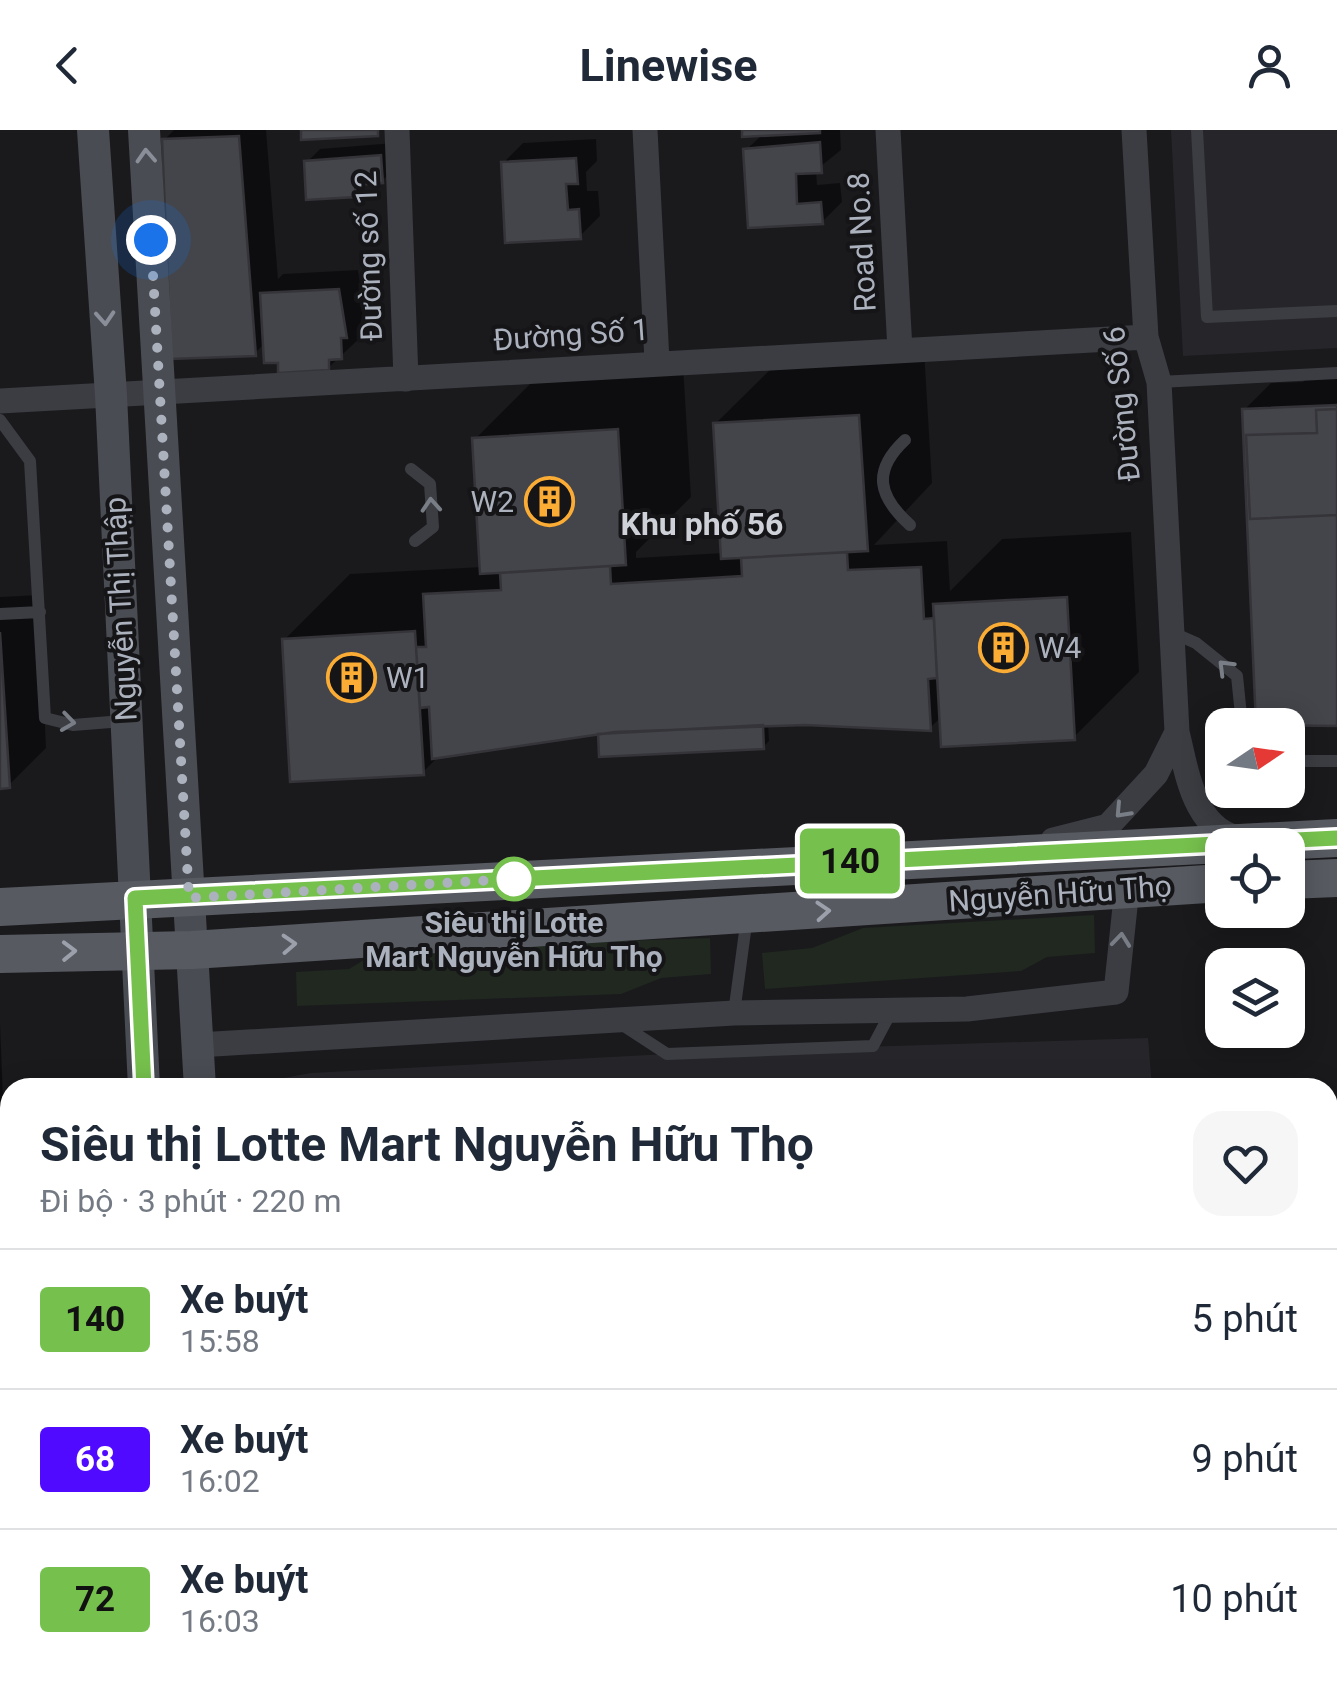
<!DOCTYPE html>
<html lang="vi">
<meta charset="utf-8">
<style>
:root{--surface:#fff;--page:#f6f6f7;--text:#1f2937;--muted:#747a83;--line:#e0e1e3}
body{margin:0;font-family:Roboto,sans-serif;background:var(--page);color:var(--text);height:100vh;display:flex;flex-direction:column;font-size:38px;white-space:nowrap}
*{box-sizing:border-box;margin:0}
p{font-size:32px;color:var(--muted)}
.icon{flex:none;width:55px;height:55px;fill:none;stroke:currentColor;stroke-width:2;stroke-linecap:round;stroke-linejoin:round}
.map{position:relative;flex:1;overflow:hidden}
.side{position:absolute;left:0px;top:948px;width:1338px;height:612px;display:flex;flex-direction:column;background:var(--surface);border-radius:30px 30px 0 0;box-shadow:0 5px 25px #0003}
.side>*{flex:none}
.badge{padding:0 20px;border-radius:8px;font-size:35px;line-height:65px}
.needle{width:65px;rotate:77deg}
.tools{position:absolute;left:1205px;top:578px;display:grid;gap:20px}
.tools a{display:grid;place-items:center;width:100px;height:100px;border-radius:20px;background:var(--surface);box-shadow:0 5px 25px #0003;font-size:50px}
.you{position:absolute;width:50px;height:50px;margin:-25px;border:8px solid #fff;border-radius:50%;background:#1a73e8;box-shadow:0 0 0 15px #1a73e833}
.map>.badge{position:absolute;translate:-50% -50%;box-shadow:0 0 0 5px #fff}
.round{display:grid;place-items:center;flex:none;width:105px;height:105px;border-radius:30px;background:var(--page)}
.overview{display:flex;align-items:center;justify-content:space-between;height:170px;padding:0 40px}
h1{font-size:48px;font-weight:700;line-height:75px}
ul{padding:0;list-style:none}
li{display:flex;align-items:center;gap:30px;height:140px;padding:0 40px;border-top:2px solid var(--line)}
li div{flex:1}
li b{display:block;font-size:38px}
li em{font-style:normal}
li .badge{min-width:110px;font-weight:700;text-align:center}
header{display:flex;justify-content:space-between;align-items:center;height:130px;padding:0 40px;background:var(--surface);font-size:45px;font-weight:700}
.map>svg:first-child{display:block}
.built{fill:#26262a}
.green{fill:#202820}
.shadow{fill:#0007}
.building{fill:#44454a;stroke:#343439;stroke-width:2.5}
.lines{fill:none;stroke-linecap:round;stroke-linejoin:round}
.service{stroke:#3b3d42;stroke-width:12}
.minor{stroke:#3b3d42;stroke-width:25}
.secondary{stroke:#494c52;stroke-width:32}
.primary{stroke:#575a61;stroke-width:38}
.oneway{stroke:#898e98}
.oneway2{stroke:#797d86}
.oneway3{stroke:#9ba0ab}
.line-casing{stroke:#fff;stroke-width:22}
.line{stroke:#76c04d;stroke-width:15}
.walk{stroke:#acb2bd;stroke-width:10;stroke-dasharray:0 18}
.stop-dot{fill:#fff;stroke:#76c04d;stroke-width:5}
.labels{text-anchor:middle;stroke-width:8;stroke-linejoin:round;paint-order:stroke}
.street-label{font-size:30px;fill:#acb2bd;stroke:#151518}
.poi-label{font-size:30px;fill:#acb2bd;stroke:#151518;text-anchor:start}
.stop-label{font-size:30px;font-weight:bold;fill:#acb2bd;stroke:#151518}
.neighbourhood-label{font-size:32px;font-weight:bold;fill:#ced1d8;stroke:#151518}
</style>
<header><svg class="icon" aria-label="back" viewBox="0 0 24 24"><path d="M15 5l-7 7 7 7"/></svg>Linewise<svg class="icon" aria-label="person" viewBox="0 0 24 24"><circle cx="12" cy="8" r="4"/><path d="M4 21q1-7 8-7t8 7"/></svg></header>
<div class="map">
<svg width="1337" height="1559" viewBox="0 0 1337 1559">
<rect width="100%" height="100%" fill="#1a1a1d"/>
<path class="built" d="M1171,0H1337V218L1183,226Z
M1148,908L1152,957L264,958L267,951L311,943L705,922Z
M252,1550H1188L1189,1559H252Z"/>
<path class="green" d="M1094,785L1095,823L1047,827L1021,841L765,859L762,823L812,818L863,798Z
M710,808L711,844L661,848L621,864L297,876L296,842L349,839L382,819Z"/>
<path class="shadow" d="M174,0H266L278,149L283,144L358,140L365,186L361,190V207L328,238L281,230L265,213L255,223L164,10Z
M744,0H840L841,20L816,40L817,55L840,53L842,72L822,92L750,96L746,20L763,4Z
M596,9L597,31L586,42L587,61H598L600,86L580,106L503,33L523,13Z
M394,13L395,38L382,51L368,52L354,65L307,32L320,19Z
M924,220L932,353L874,415L947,411L950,461L1002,409L1131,402L1139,542L1073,608L942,586L930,598L768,593L769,611L763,617L601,625L600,601L439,626L423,642L284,510L350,444L482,437L475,309L540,244L683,235L691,367L636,422V428L723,423L715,294L781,229Z
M1337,240V593L1244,280L1271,253L1303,252L1314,241Z
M39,465L46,618L8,656H0V467Z
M0,893L3,968H10V1077H0Z
M0,1440H9L10,1456L4,1462H0Z
M0,1548L10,1547L36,1550L0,1559Z
M359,1550H811L806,1555L722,1559H360Z"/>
<path class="building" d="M301,0H378V6L301,10Z
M742,0H820V3L742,7Z
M239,6L256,226L171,229L162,9Z
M820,12L822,43L796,44L797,74L821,72L823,94L748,98L743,19Z
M381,25L383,53L355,55L356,67L306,70L304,31Z
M576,28L578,54H566L568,80L579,79L581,109L505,113L501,32Z
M339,159L347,208H341L342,229L329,230V240L278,243V233H264L260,163Z
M1337,275V596L1256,595L1242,279Z
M1337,279V385L1250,389L1246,305L1317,303L1316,280Z
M859,285L868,421L721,429L713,293Z
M618,299L626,435L480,444L472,308Z
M847,422L848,440L921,437L924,489L934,488L937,548L928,549L931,601L805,595L615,602L432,629L429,577L420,578L416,517H426L423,464L501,460L500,443L610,436L611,454L742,446L741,428Z
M1067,467L1075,610L941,617L933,474Z
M415,501L424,645L290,652L282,509Z
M0,502L10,658L0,659Z
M763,595L764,619L599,627L598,604Z
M0,992H10V1079L0,1080Z
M30,1550L31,1559H0V1552Z
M357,1550H807V1557L357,1559Z"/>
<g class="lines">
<path class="service" d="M1197,0L1207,187L1337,181
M1159,252L1337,243
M0,290L30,331L45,588L73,595L123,591
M905,310C872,341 878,366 910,395
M411,339L430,354L433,397L415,411
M0,484L40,482
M1173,503L1196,513L1237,546L1242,595
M1288,631H1337
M734,883L747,787
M621,894L667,924L873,916L891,882
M0,1139H10
M34,1550L35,1559"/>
<path class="minor" d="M397,0L406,249
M645,0L657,231
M888,0L900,220
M1134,0L1146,207L1159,252L1177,602C1187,642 1194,703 1244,709
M0,271L1146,207
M1053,710L1108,696L1156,644L1177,602
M198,915L734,883L967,879L1116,862L1127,758"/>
<path class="secondary" d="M93,0L111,265L144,958
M144,0L200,958
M172,1550L173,1559
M227,1550L228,1559"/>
<path class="primary" d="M1288,750L1337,748
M0,777L1337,708
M0,824L192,820L1222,753"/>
</g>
<defs><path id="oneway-chevron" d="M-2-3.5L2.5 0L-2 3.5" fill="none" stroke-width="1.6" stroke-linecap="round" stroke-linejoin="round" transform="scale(2.5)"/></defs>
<g class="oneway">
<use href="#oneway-chevron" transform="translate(146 26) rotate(-93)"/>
<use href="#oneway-chevron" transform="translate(105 188) rotate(86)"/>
</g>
<g class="oneway2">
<use href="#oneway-chevron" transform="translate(431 375) rotate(-94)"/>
<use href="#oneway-chevron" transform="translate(1225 537) rotate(-135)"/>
<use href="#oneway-chevron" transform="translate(68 592) rotate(8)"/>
<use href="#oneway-chevron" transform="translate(1122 681) rotate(133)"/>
<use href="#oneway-chevron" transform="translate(1121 810) rotate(-84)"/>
</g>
<g class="oneway3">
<use href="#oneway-chevron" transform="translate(823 781) rotate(-4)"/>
<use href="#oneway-chevron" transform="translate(289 814) rotate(-3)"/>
<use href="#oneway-chevron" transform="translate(69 821) rotate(-1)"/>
</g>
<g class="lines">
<defs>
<path id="line" d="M144,958L135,768L1337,708"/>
</defs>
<use href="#line" class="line-casing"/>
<use href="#line" class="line"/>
<path class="walk" d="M151,110L189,768L530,748L514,749"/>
</g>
<defs>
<symbol id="building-ring" viewBox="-11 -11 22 22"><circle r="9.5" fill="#151518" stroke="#fbac34" stroke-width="1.5"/><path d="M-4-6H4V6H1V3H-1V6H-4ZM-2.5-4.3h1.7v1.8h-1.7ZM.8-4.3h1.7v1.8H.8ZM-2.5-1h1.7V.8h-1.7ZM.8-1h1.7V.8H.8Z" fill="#fbac34"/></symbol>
</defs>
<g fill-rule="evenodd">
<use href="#building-ring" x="522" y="344" width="55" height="55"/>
<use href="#building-ring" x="976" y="490" width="55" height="55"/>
<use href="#building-ring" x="324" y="520" width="55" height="55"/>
</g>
<circle class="stop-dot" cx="514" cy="749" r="20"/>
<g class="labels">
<g class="street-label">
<text transform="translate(862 112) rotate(-93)" y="10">Road No.8</text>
<text transform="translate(369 126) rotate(-92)" y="10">Đường số 12</text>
<text transform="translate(571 205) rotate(-4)" y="10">Đường Số 1</text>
<text transform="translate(1122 274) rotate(-96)" y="10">Đường Số 6</text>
<text transform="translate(121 479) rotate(-93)" y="10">Nguyễn Thị Thập</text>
<text transform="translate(1060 764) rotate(-4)" y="10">Nguyễn Hữu Thọ</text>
</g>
<g class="poi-label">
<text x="514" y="382" text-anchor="end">W2</text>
<text x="1038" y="528">W4</text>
<text x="386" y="558">W1</text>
</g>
<g class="stop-label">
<text x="514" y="803">Siêu thị Lotte<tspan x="514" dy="34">Mart Nguyễn Hữu Thọ</tspan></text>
</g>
<g class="neighbourhood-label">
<text x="702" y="405">Khu phố 56</text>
</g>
</g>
</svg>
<div class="tools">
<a><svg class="needle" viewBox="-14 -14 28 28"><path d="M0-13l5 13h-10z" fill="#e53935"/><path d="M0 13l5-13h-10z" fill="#747a83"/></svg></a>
<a><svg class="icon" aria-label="locate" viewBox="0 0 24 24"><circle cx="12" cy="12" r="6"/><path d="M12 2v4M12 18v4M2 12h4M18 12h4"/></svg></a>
<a><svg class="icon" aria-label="layers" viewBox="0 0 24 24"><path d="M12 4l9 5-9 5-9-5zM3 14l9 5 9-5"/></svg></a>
</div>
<div class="you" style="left:151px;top:110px"></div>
<b class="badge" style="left:850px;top:731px;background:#76c04d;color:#111">140</b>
<section class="side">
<div class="overview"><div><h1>Siêu thị Lotte Mart Nguyễn Hữu Thọ</h1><p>Đi bộ · 3 phút · 220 m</p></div><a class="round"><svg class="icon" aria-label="heart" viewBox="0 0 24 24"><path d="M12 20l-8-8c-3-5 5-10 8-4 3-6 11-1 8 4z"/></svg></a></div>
<ul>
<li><span class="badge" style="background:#76c04d;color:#111">140</span><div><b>Xe buýt</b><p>15:58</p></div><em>5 phút</em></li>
<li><span class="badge" style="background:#4f0aff;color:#fff">68</span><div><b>Xe buýt</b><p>16:02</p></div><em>9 phút</em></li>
<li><span class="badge" style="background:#76c04d;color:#111">72</span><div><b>Xe buýt</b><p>16:03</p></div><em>10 phút</em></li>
</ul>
</section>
</div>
